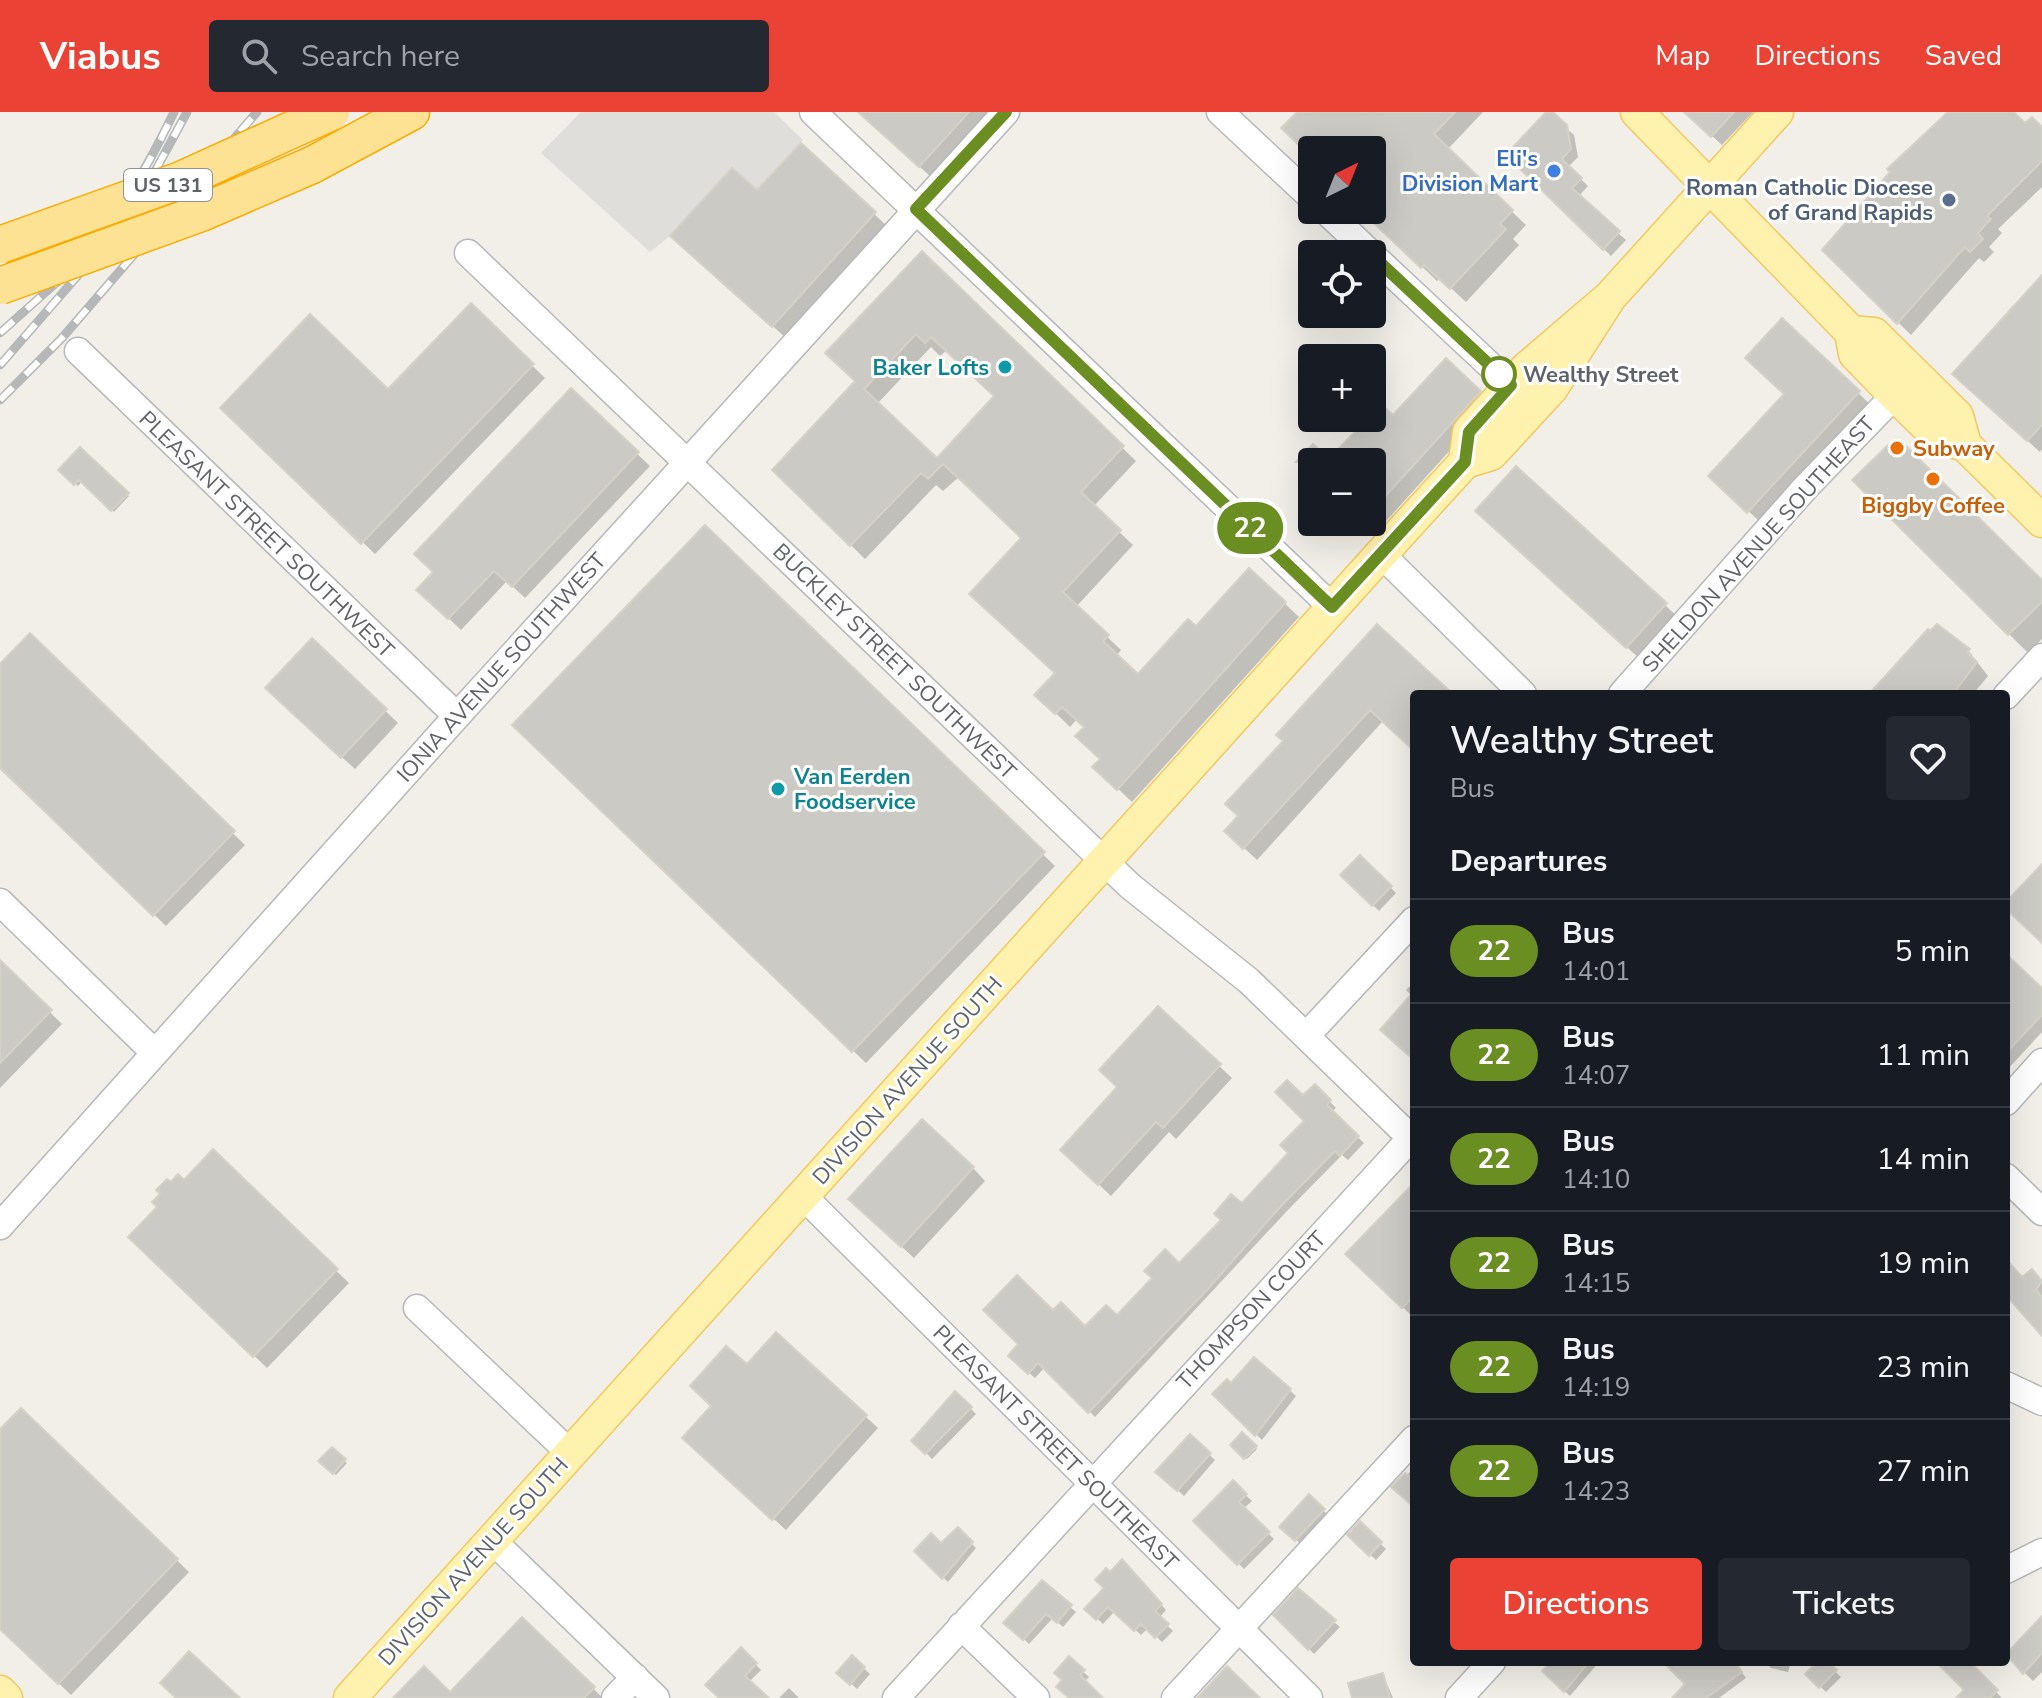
<!DOCTYPE html>
<meta charset="utf-8">
<style>
:root{--surface:#171b24;--page:#242831;--text:#f1f3f6;--muted:#9ea1a6;--line:#363941;--accent:#ea4335}
body{margin:0;font-family:"Nunito Sans",sans-serif;background:var(--page);color:var(--text);height:100vh;display:flex;flex-direction:column;font-size:30px;white-space:nowrap}
*{box-sizing:border-box;margin:0}
p{font-size:26px;color:var(--muted)}
.icon{flex:none;width:44px;height:44px;fill:none;stroke:currentColor;stroke-width:2;stroke-linecap:round;stroke-linejoin:round}
.map{position:relative;flex:1;overflow:hidden}
.sheet{position:absolute;left:1410px;top:578px;width:600px;height:976px;display:flex;flex-direction:column;background:var(--surface);border-radius:8px;box-shadow:0 8px 32px #0002}
.sheet>*{flex:none}
.badge{padding:0 16px;border-radius:26px;font-size:28px;line-height:52px}
.needle{width:52px;rotate:43deg}
.fabs{position:absolute;left:1298px;top:24px;display:grid;gap:16px}
.fabs a{display:grid;place-items:center;width:88px;height:88px;border-radius:8px;background:var(--surface);box-shadow:0 8px 32px #0002;font-size:40px}
.map>.badge{position:absolute;translate:-50% -50%;box-shadow:0 0 0 4px #fff}
h2{padding:0 40px;font-size:30px;line-height:72px}
.round{display:grid;place-items:center;flex:none;width:84px;height:84px;border-radius:8px;background:var(--page)}
.headline{display:flex;align-items:center;justify-content:space-between;height:136px;padding:0 40px}
h1{font-size:38px;font-weight:600;line-height:60px}
.button{display:flex;gap:16px;margin-top:auto;padding:16px 40px}
.button a{flex:1;height:92px;border-radius:8px;background:var(--accent);color:#fff;font-size:32px;font-weight:600;line-height:92px;text-align:center}
.button a+a{background:var(--page);color:var(--text)}
ul{padding:0;list-style:none}
li{display:flex;align-items:center;gap:24px;height:104px;padding:0 40px;border-top:2px solid var(--line)}
li div{flex:1}
li b{display:block;font-size:30px}
li em{font-style:normal}
li .badge{min-width:88px;font-weight:700;text-align:center}
header{display:flex;align-items:center;gap:48px;box-sizing:border-box;height:112px;padding:0 40px;background:var(--accent);color:#fff}
header strong{font-size:38px}
nav{display:flex;gap:44px;margin-inline-start:auto;font-size:28px}
.search{width:560px;height:72px;background:var(--page);display:flex;align-items:center;gap:20px;box-sizing:border-box;padding:0 28px;border-radius:8px;color:var(--muted);font-size:30px}
.map>svg:first-child{display:block}
.industrial{fill:#e0deda}
.shadow{fill:#0003;fill-rule:evenodd}
.building{fill:#cccac5;stroke:#d6d1c6;stroke-width:2;fill-rule:evenodd}
.lines{fill:none;stroke-linecap:round;stroke-linejoin:round}
.minor-casing{stroke:#b5b8bc;stroke-width:29}
.major-casing{stroke:#f2c960;stroke-width:35}
.highway-casing{stroke:#f9ab00;stroke-width:39}
.minor{stroke:#fff;stroke-width:26}
.major{stroke:#fff2af;stroke-width:32}
.highway{stroke:#fde293;stroke-width:36}
.rail-casing{stroke:#b6b7b8;stroke-width:9}
.rail{stroke:#fff;stroke-width:6;stroke-dasharray:18;stroke-linecap:butt}
.highway-bridge-casing{stroke:#f9ab00;stroke-width:39;stroke-linecap:butt}
.highway-bridge{stroke:#fde293;stroke-width:36}
.line-casing{stroke:#fff;stroke-width:18}
.line{stroke:#6b8e23;stroke-width:12}
.shop-dot{fill:#3f7fe0;stroke:#fff;stroke-width:3}
.service-dot{fill:#5c6f8a;stroke:#fff;stroke-width:3}
.culture-dot{fill:#0f9aa8;stroke:#fff;stroke-width:3}
.stop-dot{fill:#fff;stroke:#6b8e23;stroke-width:4}
.food-dot{fill:#e8710a;stroke:#fff;stroke-width:3}
.labels{text-anchor:middle;stroke-width:6;stroke-linejoin:round;paint-order:stroke}
.shield{fill:#fff;stroke:#8f9295;stroke-width:2}
.shield-label{font-size:20px;font-weight:bold;fill:#5f6368}
.shop-label{font-size:22px;font-weight:bold;fill:#366cbe;stroke:#fff;text-anchor:end}
.service-label{font-size:22px;font-weight:bold;fill:#4e5e75;stroke:#fff;text-anchor:end}
.culture-label{font-size:22px;font-weight:bold;fill:#0d838f;stroke:#fff;text-anchor:end}
.stop-label{font-size:22px;font-weight:bold;fill:#5f6368;stroke:#fff;text-anchor:start}
.food-label{font-size:22px;font-weight:bold;fill:#c56008;stroke:#fff;text-anchor:start}
.street-label{font-size:22px;fill:#5f6368;stroke:#fff}
</style>
<header>
<strong>Viabus</strong>
<div class="search"><svg class="icon" aria-label="search" viewBox="0 0 24 24"><circle cx="10" cy="10" r="6"/><path d="M15 15l6 6"/></svg>Search here</div>
<nav><a>Map</a><a>Directions</a><a>Saved</a></nav>
</header>
<div class="map">
<svg width="2042" height="1586" viewBox="0 0 2042 1586">
<rect width="100%" height="100%" fill="#f1efe8"/>
<path class="industrial" d="M581,0H774L803,28L757,78L732,56L670,124L650,140L541,41Z"/>
<path class="shadow" d="M860,0H993L932,66Z
M1299,0H1483L1447,38L1526,113L1513,127L1519,133L1466,190L1440,166L1437,169L1363,98H1372V38H1312V43L1284,16Z
M1548,0L1574,23L1578,45L1568,55L1588,74L1578,85L1626,128L1611,144L1521,55L1529,46Z
M1686,0H1753L1722,33Z
M1951,0H2011L2025,14L2042,18V75L1998,117L2002,121L1989,135L1994,140L1984,150L1979,146L1911,223L1825,138L1893,60L1889,57Z
M757,81L874,102L887,114L786,226L685,136Z
M922,142L1136,349L1093,395L1133,433L1076,495L1121,538L1116,544L1138,565L1196,517L1249,458L1299,505L1132,690L1109,668L1086,615L1077,607L1070,615L1037,583L1057,561L1024,426L959,365L943,379L936,373L865,447L775,358L858,270ZM931,235L940,244L947,238L997,285L937,348L877,292Z
M2042,166V337L2040,340L1967,274Z
M471,194L545,266L375,442L223,296L388,280Z
M1782,209L1871,293L1761,411L1711,363L1787,283Z
M571,279L650,354L525,486L507,469L461,518L419,478Z
M1479,280L1491,293L1378,418L1369,410H1372V350H1312V357L1302,347L1329,350L1381,294L1393,306Z
M80,337L129,384L114,400L82,369L78,374L61,358Z
M1516,357L1678,505L1640,547L1490,411Z
M1855,368L2042,471V527L2028,541Z
M705,416L1055,754L866,951L515,613Z
M1377,515L1450,582H1414V638L1383,609L1257,748L1239,731L1240,705L1285,630Z
M30,524L245,733L166,814L0,653V555Z
M312,529L398,611L355,657L280,589Z
M1968,538L1988,564L1973,582H1875Z
M1360,745L1396,781L1379,799L1342,763Z
M2006,845L2042,879V920L2006,959Z
M0,851L62,912L0,976Z
M1414,870V946L1412,884L1406,878Z
M1158,897L1232,966L1176,1027L1169,1020L1111,1084L1075,1050L1120,975Z
M1315,974L1336,996L1331,1000L1364,1031L1348,1048L1342,1043L1287,1099L1095,1305L1045,1255L1035,1266L1016,1249L1053,1200L1085,1217L1117,1206L1179,1154L1242,1094L1291,1041L1307,1009Z
M213,1040L349,1171L267,1256L131,1125L160,1095L162,1082L171,1073L184,1070Z
M973,1056L985,1069L914,1146L863,1099Z
M1414,1088V1206L1348,1142Z
M2006,1148L2023,1167L2031,1160L2042,1170V1221L2006,1180Z
M776,1223L878,1316L786,1418L697,1338L747,1255Z
M1254,1247L1296,1284L1262,1328L1215,1282L1231,1274Z
M955,1281L976,1302L932,1347L914,1328Z
M21,1298L189,1460L71,1583L0,1515V1320Z
M1242,1322L1257,1337L1247,1347L1232,1333Z
M1190,1325L1215,1348L1184,1384L1158,1360Z
M332,1338L347,1351L336,1363L321,1349Z
M1414,1356V1393L1394,1375Z
M1233,1371L1252,1389L1243,1397L1274,1427L1244,1457L1196,1409Z
M1309,1385L1329,1404L1302,1433L1282,1415Z
M1360,1412L1386,1437L1376,1448L1350,1423Z
M958,1418L976,1436L948,1470L916,1439L941,1434Z
M1122,1450L1166,1498L1159,1506L1173,1519L1162,1530L1148,1516L1141,1523L1115,1499L1103,1512L1087,1497Z
M1298,1479L1340,1515L1314,1542L1276,1503Z
M1070,1495L1076,1500L1063,1515L1053,1506L1029,1532L1006,1510Z
M2042,1507V1560L2033,1569L2007,1544Z
M522,1508L603,1586H402L450,1582Z
M741,1538L761,1558L749,1570L766,1586H721Z
M852,1546L870,1562L857,1577L839,1560Z
M1069,1547L1089,1565L1084,1570L1100,1586H1071Z
M1553,1550H1599L1570,1584L1544,1559Z
M1665,1550H1734L1746,1566L1719,1586H1681L1688,1572Z
M1765,1550H1791L1788,1560L1771,1556Z
M1820,1550H1825L1841,1565L1826,1580L1808,1562Z
M1939,1550H1966L2002,1586H1962L1967,1578Z
M1383,1563L1393,1586H1354Z
M789,1576L799,1586H779Z"/>
<path class="building" d="M858,0H969L919,55Z
M1297,0H1455L1434,22L1513,98L1500,112L1506,117L1450,177L1424,153L1421,156L1360,98H1372V38H1304L1281,16Z
M1546,0H1553L1567,13L1571,37L1562,47L1582,66L1572,76L1620,119L1603,138L1518,55L1526,46L1514,34Z
M1684,0H1734L1711,25Z
M1948,0H2014L2025,11L2032,5L2042,15V49L1987,104L1991,107L1978,121L1983,127L1970,140L1965,135L1897,212L1822,138L1890,60L1887,57Z
M801,31L876,100L772,215L670,124L732,56L757,78Z
M922,139L1124,334L1081,380L1121,418L1063,480L1109,523L1103,529L1138,562L1188,507L1196,514L1249,456L1286,490L1117,678L1092,655L1100,647L1075,624L1084,615L1062,595L1055,602L1034,583L1055,561L969,482L1021,426L968,375L943,352L928,367L921,361L850,434L772,358L855,269L825,241ZM916,222L925,231L931,225L994,284L937,346L864,277Z
M2042,163V313L2027,329L1952,262Z
M471,191L534,252L361,432L220,296L310,202L388,277Z
M1782,206L1860,279L1747,401L1708,364L1784,282L1745,246Z
M1446,246L1481,279L1372,399V350H1296L1313,332L1329,347L1368,306H1372L1381,292L1393,303Z
M571,276L639,340L512,475L494,459L448,507L416,478L433,460L414,442Z
M1888,333H1905L2042,468V490L2008,523L1852,368Z
M80,335L129,381L111,399L79,368L74,373L58,358Z
M1516,354L1667,491L1626,536L1475,399Z
M705,413L1045,740L852,940L512,613Z
M1377,512L1453,582H1414V639L1370,598L1243,737L1224,719L1238,704L1225,692L1283,629L1276,623Z
M1937,512L1970,537L1967,540L1977,550L1953,582H1869L1928,517L1930,519Z
M30,521L235,719L153,804L0,656V552Z
M312,526L387,597L341,646L265,576Z
M1360,743L1392,774L1372,794L1340,763Z
M2042,752V831L2006,797V790Z
M2006,842L2042,876V903L2006,941Z
M0,848L52,898L0,951Z
M1414,879V948L1380,918Z
M1158,894L1221,952L1163,1016L1156,1010L1098,1073L1060,1038L1117,975L1099,958Z
M1287,968L1303,983L1315,972L1331,988L1327,993L1359,1024L1340,1044L1335,1039L1282,1093L1207,1178L1088,1301L1038,1251L1028,1262L1008,1244L1018,1232L983,1198L1017,1163L1053,1198L1061,1190L1085,1214L1106,1193L1117,1203L1152,1166L1144,1159L1165,1137L1179,1151L1221,1108L1214,1102L1231,1082L1242,1091L1288,1041L1280,1033L1304,1009L1275,980Z
M922,1007L974,1055L901,1135L848,1087Z
M213,1037L338,1157L253,1245L128,1125L157,1095L152,1090L160,1082L156,1078L167,1067L171,1070L178,1062L184,1068Z
M1414,1071V1184L1402,1196L1345,1142Z
M2006,1147L2022,1165L2032,1157L2042,1169L2036,1178L2042,1185V1224L2006,1183Z
M776,1220L867,1303L772,1408L682,1326L711,1294L690,1274L726,1234L747,1252Z
M1254,1245L1291,1277L1255,1324L1212,1282L1227,1267L1231,1271Z
M955,1279L972,1295L925,1342L911,1329Z
M21,1296L178,1447L58,1572L0,1517V1317Z
M1242,1320L1257,1334L1244,1347L1230,1333Z
M1190,1322L1211,1341L1177,1379L1155,1360Z
M332,1335L346,1347L333,1362L318,1349Z
M1405,1361L1414,1369V1395L1391,1375Z
M1233,1368L1247,1382L1239,1390L1270,1420L1237,1453L1193,1409Z
M1309,1382L1325,1397L1295,1429L1279,1415Z
M1360,1409L1382,1430L1369,1444L1347,1423Z
M958,1415L973,1430L942,1467L914,1439L931,1421L941,1431Z
M1122,1447L1162,1492L1155,1499L1169,1512L1155,1526L1141,1512L1134,1519L1108,1495L1096,1508L1084,1497L1104,1476L1095,1468L1106,1456L1110,1460Z
M1042,1468L1072,1493L1057,1511L1046,1502L1023,1528L1003,1511Z
M1298,1476L1336,1508L1308,1538L1273,1503Z
M2042,1504V1541L2023,1562L2006,1542Z
M522,1505L595,1575L584,1586H393L424,1554L450,1580Z
M741,1535L757,1551L745,1564L769,1586H719L705,1573Z
M189,1539L240,1586H176L160,1571Z
M852,1543L865,1555L850,1573L836,1561Z
M1069,1544L1085,1558L1080,1563L1103,1586H1069L1056,1575L1062,1568L1054,1561Z
M1551,1550H1589L1564,1580L1542,1559Z
M1663,1550H1735L1742,1560L1706,1586H1672L1685,1572Z
M1817,1550H1828L1837,1558L1819,1576L1805,1562Z
M1936,1550H1970L1998,1578L1990,1586H1956L1964,1578Z
M1227,1554L1260,1586H1197Z
M1383,1561L1390,1586H1352L1348,1571Z"/>
<g class="lines">
<defs>
<path id="minor" d="M813,0L1332,495
M1220,0L1312,86
M1325,98L1371,142
M468,141L1130,774L1249,869L1414,1029
M1372,143L1511,273
M78,239L457,604
M1381,442L1523,582
M1622,582L1806,375L1895,283
M2006,584L2042,545
M0,790L155,941
M1307,923L1414,808
M2006,990L2042,950
M2006,1065L2042,1100
M803,1084L1309,1586
M0,1114L457,604L1006,0
M417,1196L570,1341
M2006,1273L2042,1290
M493,1429L656,1586
M2006,1458L2042,1440
M961,1514L1036,1586
M615,1586L635,1565
M896,1586L1411,1026
M1175,1586L1414,1327
M1459,1586L1492,1550"/>
<path id="major" d="M1637,0L1851,220L1855,242L1895,283L1938,325L1965,333L2042,409
M1851,220L1874,222L1957,304L1965,333
M1465,350L1469,320L1527,256L1610,185L1777,0
M0,1580L6,1586
M350,1586L1381,442L1465,350L1491,342L1551,277L1610,185"/>
<path id="highway" d="M312,53L411,0"/>
</defs>
<use href="#minor" class="minor-casing"/>
<use href="#major" class="major-casing"/>
<use href="#highway" class="highway-casing"/>
<use href="#minor" class="minor"/>
<use href="#major" class="major"/>
<use href="#highway" class="highway"/>
<defs>
<path id="rail" d="M102,119C132,83 154,42 174,0
M0,221L67,161
M0,253L133,100L187,0
M0,288L62,226L257,0"/>
</defs>
<use href="#rail" class="rail-casing"/>
<use href="#rail" class="rail"/>
<defs>
<path id="highway-bridge" d="M0,133L181,68L331,0
M0,174L201,101L312,53"/>
</defs>
<use href="#highway-bridge" class="highway-bridge-casing"/>
<use href="#highway-bridge" class="highway-bridge"/>
</g>
<g class="lines">
<defs>
<path id="line" d="M1006,0L916,97L1332,495L1465,350L1469,320L1511,273L1372,143"/>
</defs>
<use href="#line" class="line-casing"/>
<use href="#line" class="line"/>
</g>
<circle class="shop-dot" cx="1554" cy="59" r="8"/>
<circle class="service-dot" cx="1949" cy="88" r="8"/>
<g class="culture-dot">
<circle cx="1005" cy="255" r="8"/>
<circle cx="778" cy="677" r="8"/>
</g>
<circle class="stop-dot" cx="1499" cy="262" r="16"/>
<g class="food-dot">
<circle cx="1897" cy="336" r="8"/>
<circle cx="1933" cy="367" r="8"/>
</g>
<g class="labels">
<rect class="shield" x="124" y="57" width="88" height="32" rx="6"/>
<g class="shield-label">
<text x="168" y="80">US 131</text>
</g>
<g class="shop-label">
<text x="1538" y="54">Eli's<tspan x="1538" dy="25">Division Mart</tspan></text>
</g>
<g class="service-label">
<text x="1933" y="83">Roman Catholic Diocese<tspan x="1933" dy="25">of Grand Rapids</tspan></text>
</g>
<g class="culture-label">
<text x="989" y="263">Baker Lofts</text>
<text x="794" y="672" text-anchor="start">Van Eerden<tspan x="794" dy="25">Foodservice</tspan></text>
</g>
<g class="stop-label">
<text x="1523" y="270">Wealthy Street</text>
</g>
<g class="food-label">
<text x="1913" y="344">Subway</text>
<text x="1933" y="401" text-anchor="middle">Biggby Coffee</text>
</g>
<g class="street-label">
<text transform="translate(267 422) rotate(44)" y="8">PLEASANT STREET SOUTHWEST</text>
<text transform="translate(1758 432) rotate(-48)" y="8">SHELDON AVENUE SOUTHEAST</text>
<text transform="translate(895 549) rotate(44)" y="8">BUCKLEY STREET SOUTHWEST</text>
<text transform="translate(501 555) rotate(-48)" y="8">IONIA AVENUE SOUTHWEST</text>
<text transform="translate(907 968) rotate(-48)" y="8">DIVISION AVENUE SOUTH</text>
<text transform="translate(1251 1198) rotate(-47)" y="8">THOMPSON COURT</text>
<text transform="translate(1056 1335) rotate(45)" y="8">PLEASANT STREET SOUTHEAST</text>
<text transform="translate(473 1449) rotate(-48)" y="8">DIVISION AVENUE SOUTH</text>
</g>
</g>
</svg>
<div class="fabs">
<a><svg class="needle" viewBox="-14 -14 28 28"><path d="M0-13l5 13h-10z" fill="#e53935"/><path d="M0 13l5-13h-10z" fill="#9ea1a6"/></svg></a>
<a><svg class="icon" aria-label="locate" viewBox="0 0 24 24"><circle cx="12" cy="12" r="6"/><path d="M12 2v4M12 18v4M2 12h4M18 12h4"/></svg></a>
<a>+</a>
<a>−</a>
</div>
<b class="badge" style="left:1250px;top:416px;background:#6b8e23;color:#fff">22</b>
<section class="sheet">
<div class="headline"><div><h1>Wealthy Street</h1><p>Bus</p></div><a class="round"><svg class="icon" aria-label="heart" viewBox="0 0 24 24"><path d="M12 20l-8-8c-3-5 5-10 8-4 3-6 11-1 8 4z"/></svg></a></div>
<h2>Departures</h2>
<ul>
<li><span class="badge" style="background:#6b8e23;color:#fff">22</span><div><b>Bus</b><p>14:01</p></div><em>5 min</em></li>
<li><span class="badge" style="background:#6b8e23;color:#fff">22</span><div><b>Bus</b><p>14:07</p></div><em>11 min</em></li>
<li><span class="badge" style="background:#6b8e23;color:#fff">22</span><div><b>Bus</b><p>14:10</p></div><em>14 min</em></li>
<li><span class="badge" style="background:#6b8e23;color:#fff">22</span><div><b>Bus</b><p>14:15</p></div><em>19 min</em></li>
<li><span class="badge" style="background:#6b8e23;color:#fff">22</span><div><b>Bus</b><p>14:19</p></div><em>23 min</em></li>
<li><span class="badge" style="background:#6b8e23;color:#fff">22</span><div><b>Bus</b><p>14:23</p></div><em>27 min</em></li>
</ul>
<div class="button"><a>Directions</a><a>Tickets</a></div>
</section>
</div>
